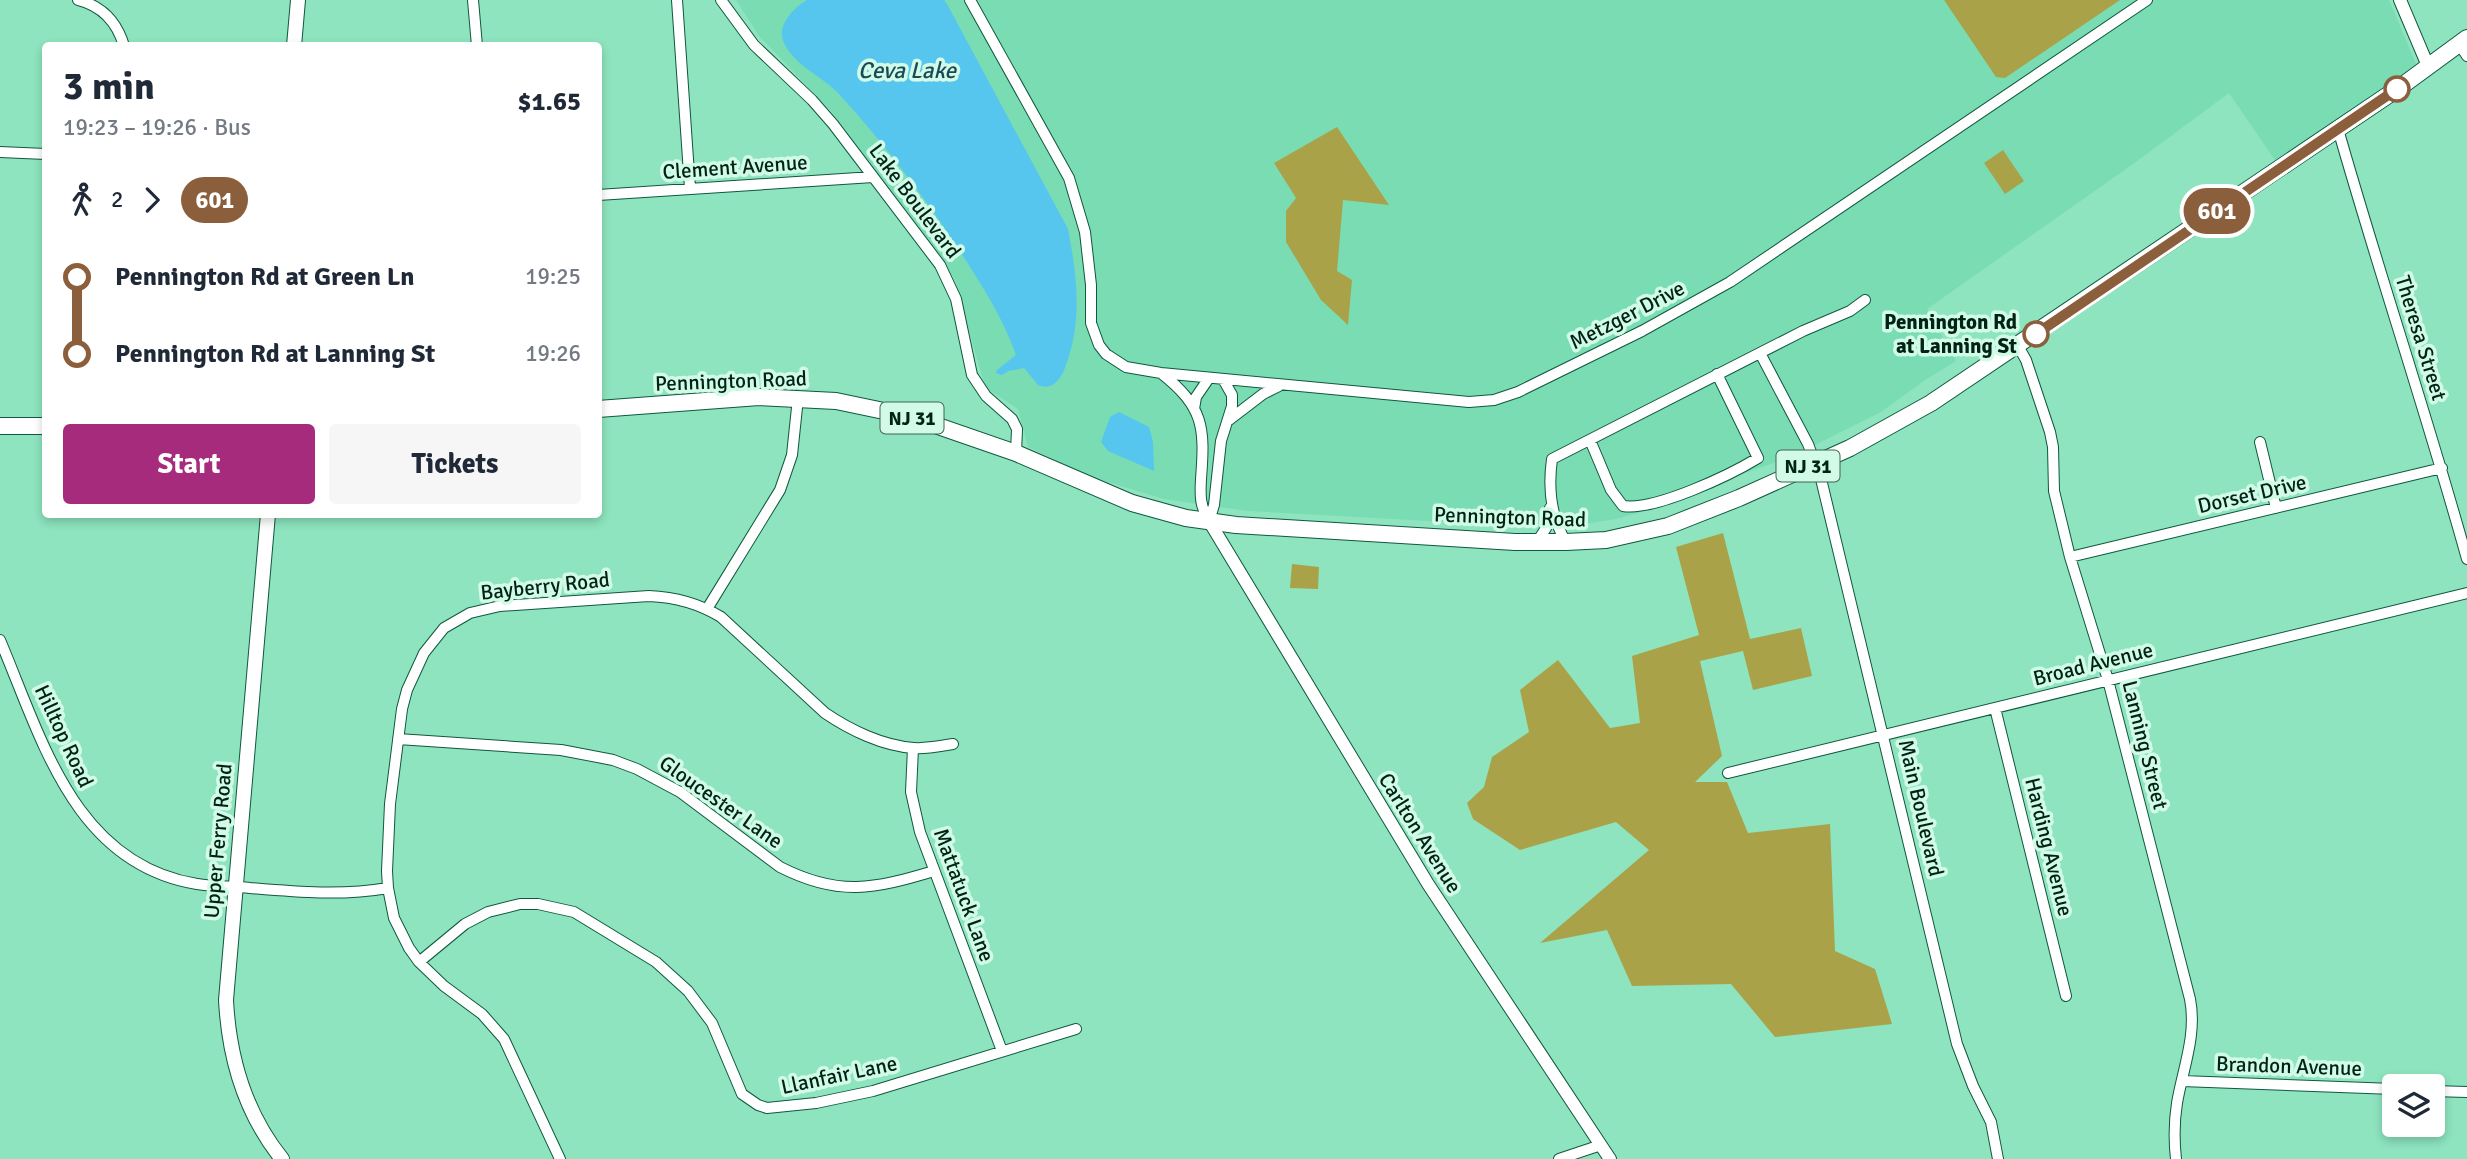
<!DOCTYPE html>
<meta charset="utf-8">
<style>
:root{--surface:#fff;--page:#f6f6f7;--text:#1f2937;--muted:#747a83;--accent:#a72b7d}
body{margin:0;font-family:Signika,sans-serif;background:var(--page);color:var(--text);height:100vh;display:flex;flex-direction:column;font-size:26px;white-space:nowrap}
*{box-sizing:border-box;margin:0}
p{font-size:23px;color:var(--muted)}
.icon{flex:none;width:38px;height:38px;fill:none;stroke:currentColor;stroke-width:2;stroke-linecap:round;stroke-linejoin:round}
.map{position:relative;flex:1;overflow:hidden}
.panel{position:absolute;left:42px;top:42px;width:560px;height:476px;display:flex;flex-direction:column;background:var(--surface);border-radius:7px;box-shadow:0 4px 10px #0003}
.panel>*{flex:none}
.badge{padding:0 14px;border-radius:23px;font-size:24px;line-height:46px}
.tools{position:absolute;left:2382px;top:1074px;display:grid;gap:14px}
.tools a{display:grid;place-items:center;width:63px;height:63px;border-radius:7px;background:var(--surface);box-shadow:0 4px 10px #0003;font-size:35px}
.map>.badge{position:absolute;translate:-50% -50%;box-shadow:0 0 0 4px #fff}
.legs{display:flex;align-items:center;gap:10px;height:77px;padding:0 21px;font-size:23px}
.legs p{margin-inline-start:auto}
.headline{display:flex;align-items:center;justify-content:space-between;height:119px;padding:0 21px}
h1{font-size:38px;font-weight:700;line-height:52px}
.primary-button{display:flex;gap:14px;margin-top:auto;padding:14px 21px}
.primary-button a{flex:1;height:80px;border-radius:7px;background:var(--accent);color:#fff;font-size:28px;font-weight:700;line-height:80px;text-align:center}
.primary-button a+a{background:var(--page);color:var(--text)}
ul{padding:0 21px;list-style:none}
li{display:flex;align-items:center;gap:24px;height:77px;font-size:26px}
li i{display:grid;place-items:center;width:10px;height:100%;margin:0 9px;background:currentColor}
li i::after{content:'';width:18px;height:18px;margin:-9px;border:5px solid;border-radius:50%;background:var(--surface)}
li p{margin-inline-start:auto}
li:first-child i{background:linear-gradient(#0000 50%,currentColor 0)}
li:last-child i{background:linear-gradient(currentColor 50%,#0000 0)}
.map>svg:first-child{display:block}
.built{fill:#7adcb3}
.green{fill:#aaa249}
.water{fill:#56c6ee}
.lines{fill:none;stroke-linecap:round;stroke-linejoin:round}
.minor-casing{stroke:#10583f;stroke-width:12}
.tertiary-casing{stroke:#10583f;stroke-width:14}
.secondary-casing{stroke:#10583f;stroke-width:16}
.primary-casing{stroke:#10583f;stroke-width:18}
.minor{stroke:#fff;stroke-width:10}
.tertiary{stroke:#fff;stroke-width:12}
.secondary{stroke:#fff;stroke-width:14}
.primary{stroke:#fff;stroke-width:16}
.line-1-casing{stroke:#fff;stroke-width:16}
.line-1{stroke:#8b5e3c;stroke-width:10}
.stop-1-dot{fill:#fff;stroke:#8b5e3c;stroke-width:3.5}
.labels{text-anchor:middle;stroke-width:7;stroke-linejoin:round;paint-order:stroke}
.shield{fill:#d1fbe7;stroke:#3f6455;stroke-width:2}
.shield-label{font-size:19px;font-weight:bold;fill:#002316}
.street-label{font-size:21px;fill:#002316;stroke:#d1fbe7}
.stop-label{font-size:21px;font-weight:bold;fill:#002316;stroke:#d1fbe7;text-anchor:end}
.water-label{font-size:23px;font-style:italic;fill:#1a4a5a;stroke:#d1fbe7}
</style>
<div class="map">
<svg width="2467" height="1159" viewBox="0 0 2467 1159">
<rect width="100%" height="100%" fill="#8de4be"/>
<path class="built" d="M736,0H2389L2416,64L2277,163L2229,93L2133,164L1927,309L1956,361L1925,380L1881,412L1791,457L1716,483L1676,502L1616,519L1557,528L1248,511L1164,499L1091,477L1028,447L1018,409L985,387L955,280L918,226L832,112L759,36Z"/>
<path class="green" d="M1944,0H2120L2005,78L1996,77Z
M1337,127L1389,205L1343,200L1337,271L1352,280L1348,325L1321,300L1286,242V211L1296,198L1274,163Z
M2003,150L2024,181L2005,194L1984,163Z
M1723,533L1750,639L1801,628L1812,676L1753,690L1743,651L1700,661L1722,756L1695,782H1727L1748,833L1830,824L1835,951L1875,969L1892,1024L1775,1037L1731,984L1632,986L1607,930L1540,943L1649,850L1616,822L1520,850L1473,819L1467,803L1484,787L1492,757L1529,732L1520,690L1558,660L1610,728L1640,723L1632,656L1699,635L1676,547Z
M1292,564L1319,567L1318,589L1290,588Z"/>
<path class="water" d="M807,0H944L947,4L1068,229C1077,277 1083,321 1065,368C1060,380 1052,391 1038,385L1024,368L1008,371L1002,375L996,373L997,370L1016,355C1004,320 983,287 963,256C926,199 885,144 839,94C823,77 794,65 784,43C776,26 793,8 807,0Z
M1119,412L1149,427L1153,442L1154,471L1108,451L1101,442L1110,417Z"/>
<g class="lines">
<defs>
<path id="minor" d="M78,0C102,6 117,22 124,46
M473,0L477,46
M677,0L690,188
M721,0L754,45L812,100L833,124L940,265L956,299L972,375L986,396L1012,419L1017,429L1016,453
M970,0L1069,178L1085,232L1091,285V323L1099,345L1106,354L1126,367L1161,373L1469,402L1494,400L1518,392L1642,331L1730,282L2147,0
M2459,44L2467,56
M2338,129C2379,273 2427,415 2467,559
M0,152L46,154
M598,195L873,177
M2018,346L2026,360L2050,432L2053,447L2054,491L2070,557L2108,680L2190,999C2197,1035 2183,1068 2177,1103C2174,1122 2174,1141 2176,1159
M1760,353L1808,444L1821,479L1957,1044L1973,1086L1991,1122L1998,1159
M1161,373C1204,407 1205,427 1201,479C1200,496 1200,506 1209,521
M1194,409L1196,397L1209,378
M1229,420L1263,394L1279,386
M1590,440L1611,490L1623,506C1655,511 1730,475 1758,458L1717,374
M2260,442L2276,508
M1209,521L1214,505L1221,441L1232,406V395L1223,379
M1537,542L1546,528L1550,508
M1566,542C1550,516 1548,488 1552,459L1803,331L1850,311L1865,300
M2070,557L2442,468
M707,609L780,490L792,455L798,398
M0,640C42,739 74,864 197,884C214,887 232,886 250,888C297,892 341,896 388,888
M1995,708L2066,996
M398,739L561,750L613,760L637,769L680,792L780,867C839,897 874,889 934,871
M913,748L911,792L920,832L1002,1051
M1728,773L2467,593
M419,962L465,924L488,912L520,904H538L574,912L656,962L688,991L712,1023L742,1094L758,1105L767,1108L816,1103L873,1091L1076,1029
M2182,1081L2394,1089
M2432,1091L2467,1092
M560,1159L504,1039L482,1014L444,986L419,962L409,948L394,918L388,888L387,871L390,804L402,709L407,690L424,653L444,628L470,613L500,606L649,596C676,597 698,603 721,617L825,713C850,730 883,746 914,748C927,749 940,746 953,744
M1559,1159L1601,1145"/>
<path id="tertiary" d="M2400,0L2428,66
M1209,521L1428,884L1610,1159"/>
<path id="secondary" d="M294,46L298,0
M268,514L226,1000C229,1058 245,1113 282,1159"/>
<path id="primary" d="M598,409L759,397L836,401L903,415L935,425L1016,453L1132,503L1186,518L1236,525L1515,542H1566L1606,540L1668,526L1739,498L1850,448L1931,403L2403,85L2467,38
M0,426H46"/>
</defs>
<use href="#minor" class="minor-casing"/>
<use href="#tertiary" class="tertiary-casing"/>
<use href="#secondary" class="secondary-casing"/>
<use href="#primary" class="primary-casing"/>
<use href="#minor" class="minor"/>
<use href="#tertiary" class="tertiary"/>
<use href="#secondary" class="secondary"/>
<use href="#primary" class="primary"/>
</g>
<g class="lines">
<defs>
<path id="line-1" d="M2036,334L2397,89"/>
</defs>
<use href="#line-1" class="line-1-casing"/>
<use href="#line-1" class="line-1"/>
</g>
<g class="stop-1-dot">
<circle cx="2397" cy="89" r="12"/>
<circle cx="2036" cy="334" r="12"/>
</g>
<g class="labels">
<g class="shield">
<rect x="880.5" y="402.5" width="63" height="31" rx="5"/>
<rect x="1776.5" y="450.5" width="63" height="31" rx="5"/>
</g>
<g class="shield-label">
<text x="912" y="425">NJ 31</text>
<text x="1808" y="473">NJ 31</text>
</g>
<g class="street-label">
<text transform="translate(735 167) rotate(-4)" y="7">Clement Avenue</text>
<text transform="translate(915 201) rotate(53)" y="7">Lake Boulevard</text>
<text transform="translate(1627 315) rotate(-27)" y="7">Metzger Drive</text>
<text transform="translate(2421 338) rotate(73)" y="7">Theresa Street</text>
<text transform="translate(731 381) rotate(-2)" y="7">Pennington Road</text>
<text transform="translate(2252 494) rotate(-13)" y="7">Dorset Drive</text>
<text transform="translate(1510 517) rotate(2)" y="7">Pennington Road</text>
<text transform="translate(545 586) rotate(-6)" y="7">Bayberry Road</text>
<text transform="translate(2093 664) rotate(-14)" y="7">Broad Avenue</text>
<text transform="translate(64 736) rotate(65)" y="7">Hilltop Road</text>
<text transform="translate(2145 745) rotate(76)" y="7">Lanning Street</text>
<text transform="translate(721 802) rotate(35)" y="7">Gloucester Lane</text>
<text transform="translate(1921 808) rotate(77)" y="7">Main Boulevard</text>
<text transform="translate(1420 833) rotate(58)" y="7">Carlton Avenue</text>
<text transform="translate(218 841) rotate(-85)" y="7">Upper Ferry Road</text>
<text transform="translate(2049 847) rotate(76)" y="7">Harding Avenue</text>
<text transform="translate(964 895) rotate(70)" y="7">Mattatuck Lane</text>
<text transform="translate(2289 1066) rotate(2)" y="7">Brandon Avenue</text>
<text transform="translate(839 1075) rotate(-12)" y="7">Llanfair Lane</text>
</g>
<g class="stop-label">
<text x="2017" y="329">Pennington Rd<tspan x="2017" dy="24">at Lanning St</tspan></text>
</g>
<g class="water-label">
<text x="907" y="78">Ceva Lake</text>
</g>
</g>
</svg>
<div class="tools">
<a><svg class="icon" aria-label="layers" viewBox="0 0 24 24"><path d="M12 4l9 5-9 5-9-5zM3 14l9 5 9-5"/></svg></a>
</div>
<b class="badge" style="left:2217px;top:211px;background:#8b5e3c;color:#fff">601</b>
<section class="panel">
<div class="headline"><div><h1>3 min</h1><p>19:23 – 19:26 · Bus</p></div><b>$1.65</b></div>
<div class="legs"><svg class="icon" aria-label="walk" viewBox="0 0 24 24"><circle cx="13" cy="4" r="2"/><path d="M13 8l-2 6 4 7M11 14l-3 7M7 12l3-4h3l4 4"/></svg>2<svg class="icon" aria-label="forward" viewBox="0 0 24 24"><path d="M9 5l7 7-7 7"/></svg><b class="badge" style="background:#8b5e3c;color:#fff">601</b></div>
<ul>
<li><i style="color:#8b5e3c"></i><b>Pennington Rd at Green Ln</b><p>19:25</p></li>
<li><i style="color:#8b5e3c"></i><b>Pennington Rd at Lanning St</b><p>19:26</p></li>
</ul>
<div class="primary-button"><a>Start</a><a>Tickets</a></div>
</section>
</div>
